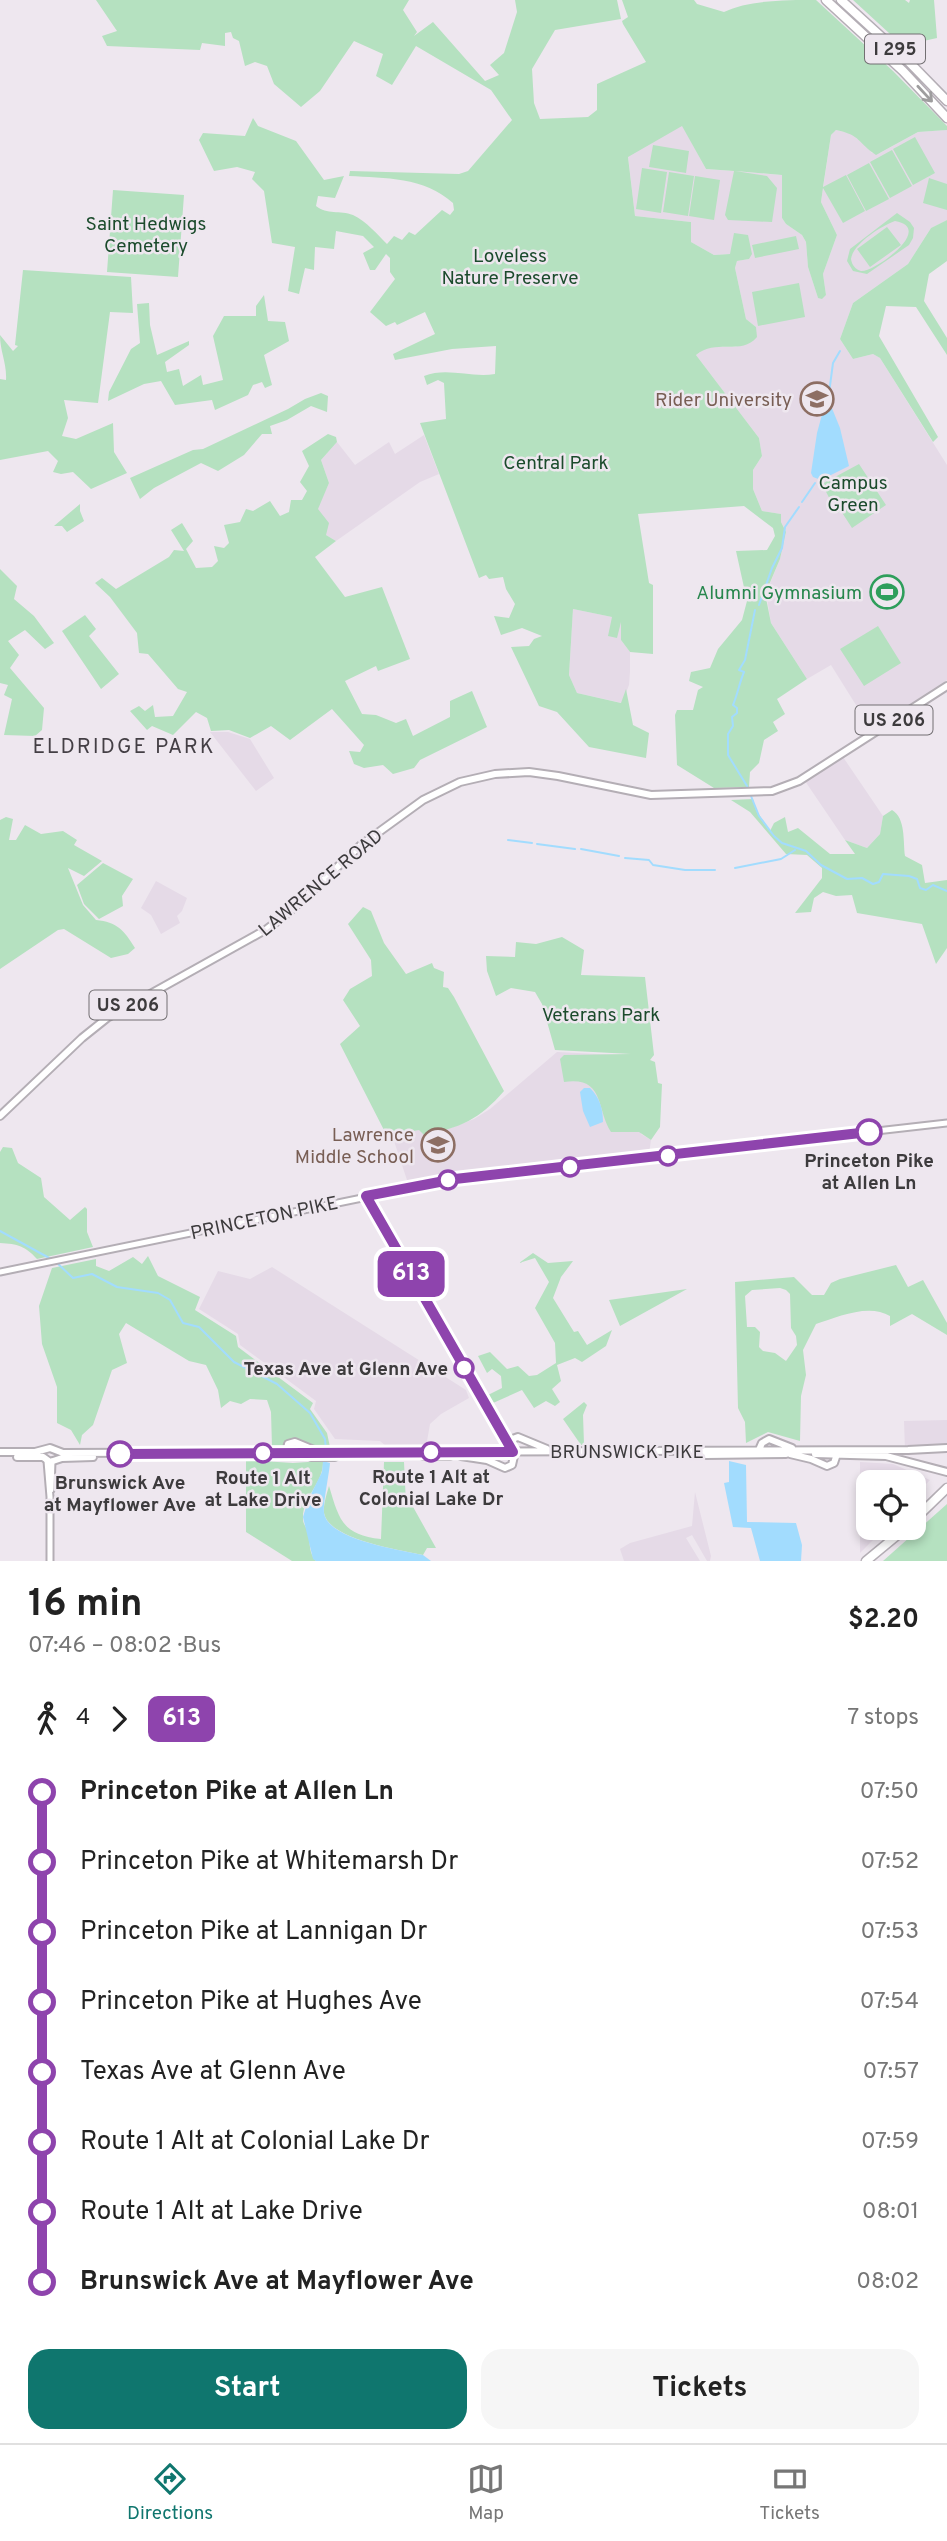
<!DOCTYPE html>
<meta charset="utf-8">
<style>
:root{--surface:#fff;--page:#f6f6f6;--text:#222;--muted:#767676;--line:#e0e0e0;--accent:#0f766e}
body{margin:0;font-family:Overpass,sans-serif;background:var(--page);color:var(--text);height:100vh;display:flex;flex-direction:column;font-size:26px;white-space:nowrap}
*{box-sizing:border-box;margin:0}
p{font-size:23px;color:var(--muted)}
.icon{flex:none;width:38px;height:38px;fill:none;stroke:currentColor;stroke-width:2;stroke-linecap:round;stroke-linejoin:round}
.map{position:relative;height:1561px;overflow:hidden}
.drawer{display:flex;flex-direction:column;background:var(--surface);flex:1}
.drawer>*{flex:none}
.badge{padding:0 14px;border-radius:10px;font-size:24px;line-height:46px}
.fabs{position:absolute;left:856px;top:1470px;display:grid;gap:14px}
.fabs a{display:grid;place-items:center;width:70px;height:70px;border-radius:14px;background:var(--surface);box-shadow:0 4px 10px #0003;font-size:35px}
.map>.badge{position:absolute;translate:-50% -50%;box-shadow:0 0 0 4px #fff}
.legs{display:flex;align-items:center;gap:10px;height:77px;padding:0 28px;font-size:23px}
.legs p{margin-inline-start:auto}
.headline{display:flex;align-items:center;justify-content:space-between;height:119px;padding:0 28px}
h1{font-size:38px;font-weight:700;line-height:52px}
.primary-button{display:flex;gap:14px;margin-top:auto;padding:14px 28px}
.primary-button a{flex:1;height:80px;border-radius:21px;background:var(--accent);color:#fff;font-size:28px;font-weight:700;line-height:80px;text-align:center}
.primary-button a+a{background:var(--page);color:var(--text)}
ul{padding:0 28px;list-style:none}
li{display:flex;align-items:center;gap:24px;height:70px;font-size:26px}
li i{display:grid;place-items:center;width:10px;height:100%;margin:0 9px;background:currentColor}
li i::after{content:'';width:18px;height:18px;margin:-9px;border:5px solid;border-radius:50%;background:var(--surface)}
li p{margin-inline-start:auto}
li:first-child i{background:linear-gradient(#0000 50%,currentColor 0)}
li:last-child i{background:linear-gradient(currentColor 50%,#0000 0)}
.tab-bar{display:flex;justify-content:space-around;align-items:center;height:98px;border-top:2px solid var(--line);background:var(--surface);font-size:19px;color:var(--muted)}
.tab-bar a{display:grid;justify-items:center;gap:4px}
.tab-bar .active{color:var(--accent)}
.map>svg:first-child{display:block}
.built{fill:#e5dae7}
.green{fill:#b5e1c0;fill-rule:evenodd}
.water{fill:#a2dcfe}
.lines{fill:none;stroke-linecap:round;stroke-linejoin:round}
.stream{stroke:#a2dcfe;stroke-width:2}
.secondary-casing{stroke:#b4aeb5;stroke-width:9}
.primary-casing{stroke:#b4aeb5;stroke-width:10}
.motorway-casing{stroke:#b4aeb5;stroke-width:11}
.secondary{stroke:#fff;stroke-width:5}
.primary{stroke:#fff;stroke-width:6}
.motorway{stroke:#fff;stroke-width:8}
.oneway{stroke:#9e9d9e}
.line-1-casing{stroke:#fff;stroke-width:16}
.line-1{stroke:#8e44ad;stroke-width:10}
.stop-1-dot{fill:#fff;stroke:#8e44ad;stroke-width:3.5}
.labels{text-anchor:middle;stroke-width:5;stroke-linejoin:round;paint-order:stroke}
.shield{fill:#eee7ef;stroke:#726f72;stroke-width:2}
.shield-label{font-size:18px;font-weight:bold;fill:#3d3b3d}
.park-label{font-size:19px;fill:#1b4b2c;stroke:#eee7ef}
.education-label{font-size:19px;fill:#785e54;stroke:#eee7ef;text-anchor:end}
.leisure-label{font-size:19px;fill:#27864d;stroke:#eee7ef;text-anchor:end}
.street-label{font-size:19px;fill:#3d3b3d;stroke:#eee7ef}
.stop-label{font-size:19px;font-weight:bold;fill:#3d3b3d;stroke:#eee7ef}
.neighbourhood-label{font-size:21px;letter-spacing:2px;fill:#443f45;stroke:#eee7ef}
</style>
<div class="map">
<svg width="947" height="1561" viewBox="0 0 947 1561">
<rect width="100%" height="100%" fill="#eee7ef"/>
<path class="built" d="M682,125L706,169L782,175V218L786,224L802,235L806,242L808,267L818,298L826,295L823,274L837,235L821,202L831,135L836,130L849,133L861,139L872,153H880L918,132L947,130V220L931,228L908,264L853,303L840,339L853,359L873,354L880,358L947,465V680L871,729L831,665L807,679L771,623L766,593L780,559L786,532L781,522V514L762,511L753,489V470L762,456L759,438L696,355L707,347H736L756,327L746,319L735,268L737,261L749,259L730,254L714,255L691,242V222L635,216L628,156Z
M424,435L439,474L420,482L336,541L326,535L317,509L329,483L321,460L337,442L355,465L389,442L395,454Z
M573,609L622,619L621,640L630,652V672L629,685L622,703L577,693L569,675Z
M210,732H228L250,739L274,778L256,791Z
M843,757L883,816L880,834L867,848L845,840L805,781Z
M156,881L187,898L182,911L177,916L180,923L161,934L151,915L141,908Z
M557,1052L639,1056L641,1134L651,1140L649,1154L446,1175L409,1182L407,1180L392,1135L429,1128H451L474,1119L490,1109Z
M272,1267L466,1390L469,1398L441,1414L430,1424L426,1447H387L380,1441L335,1439L314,1409L316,1401L240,1345L238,1334L199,1309L218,1271L250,1279Z
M947,1420V1448L905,1450L904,1421Z
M860,1462L893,1464L930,1480L914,1497V1482H868V1528H885L860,1553Z
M695,1492L711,1556L710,1561H707L692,1535L686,1538L700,1561H624L620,1549L630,1543L692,1526Z"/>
<path class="green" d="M96,0H409L403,10L417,32L414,36L433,22L485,81L499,75L490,65L504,53L517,12L515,0H617L621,19L555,30L532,69L534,103L540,119L588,117L597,110V84L646,62L623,24L622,21L628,17L622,0H694L697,4L724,12C748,0 786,0 816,0L893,71L947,126V130L918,132L876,155C858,143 861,135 836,130L831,135L823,187L846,175L865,211L843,223L823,188L821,202L837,235L823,274L826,295L822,299L818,298L808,267L806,242L802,235L786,224L782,218V175L735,171L767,176L777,188L772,222L728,220L725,215L734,171L706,169L682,126L628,157L635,216L691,222V242L714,255L730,254L734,233L748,235L752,254L749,259L737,261L735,268L746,319L756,327L757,337C741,356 717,338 696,355L759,438L762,456L753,470V489L762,511L781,514V522L786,532L780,559L769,585L766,598L771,623L807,679L777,699L785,714L773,722L778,731L764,740L759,763L750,772L749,787L714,788L677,765L675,715L677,710H693L698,690L703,687L689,681L691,672L710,668L718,649L742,620L747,601L736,551L767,550L775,536L773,528L744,506L638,514L649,583L653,585V654L630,652L621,640V622L617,638L608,636L612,617L573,609L569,675L577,693L621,703L626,689L633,725L649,733L646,758L589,747L557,712L539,706L511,647L529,646L534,639L542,636L522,628L501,635L494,616L509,618L515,604L506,589L503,577L489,579L486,575L479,578L420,423L446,419L444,383L438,380L427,385L424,376C447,367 471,378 495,374L496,346L452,349L395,360L393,354L435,334L425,312L397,325L395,322L386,326L370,312L395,279L390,272V258L386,254L375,270H370L363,253L374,247L363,236L336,231L334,249L315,247L314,270L305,268L299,294L288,291L295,247L272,243L264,191L252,179L255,172L237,167L214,171L199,140L203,133L245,136L253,118L258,126L296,141L324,180L344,176L335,198L318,196L316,206C327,215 340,210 353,215C367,222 377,234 387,244L394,236L402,240L409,232L415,235L442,210L450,215L454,210L453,203C424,177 385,178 349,176L350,171L459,174L468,171L512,120L491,90L416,46L392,85L376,76L383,54L354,41L320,91L301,107L274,84L267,66L255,62L245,66L239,41L233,38L231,32L225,33V46L202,43L200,50L107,46L102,36L117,31Z
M853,0H905L909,3L910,0H934L937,38L919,42L914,56Z
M915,137L935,173L913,185L893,149Z
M653,145L689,151L686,173L649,167Z
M892,150L912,186L890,198L870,162Z
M869,163L889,199L866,211L847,175Z
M642,168L667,172L661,213L636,209Z
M669,172L694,176L688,216L663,212Z
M695,176L720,180L714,220L689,216Z
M929,178L947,184V210L923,203Z
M113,190L184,195L178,277L107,272Z
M897,213L910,222L914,228L913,238L909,245L867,274L853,271L847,261L850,249ZM895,221C936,228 873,273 861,271C855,269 852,265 851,259C853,244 881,226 895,221Z
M947,220V261L929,274L924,301L947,338V355L916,307L886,306L879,336L938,437L933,442L880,358L873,354L853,359L840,339L853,303L908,264L931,228Z
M887,227L901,245L870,267L857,249Z
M796,236L799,249L755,258L752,245Z
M23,270L131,277L133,313L110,312L98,403L64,400L68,418L62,436L76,439L113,423L114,452L127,473L91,489L73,472L61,474L53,472L58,461L48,451L0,460V379L6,380C7,363 0,352 0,335L13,351L18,346L15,345Z
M799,283L805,317L758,326L752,292Z
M264,295L268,321L285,322L289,341L264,355L272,385L265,388L262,382L253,385L248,395L215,410L212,400L175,405L161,381L144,384L108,401L109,392L131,349L140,343L137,304L149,303L150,325L157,355L189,341V345L165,362L167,372L179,369L183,386L201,375L203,385L223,380L213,336L224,316H256V306Z
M321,393L328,396L327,412L311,406L287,420L270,426L272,434H262L244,455L218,471L201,463L154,488L140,499L130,478L193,450L203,449L288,409L305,399Z
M328,434L336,437L337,442L321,460L329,483L318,509L329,523L326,535L336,541L315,557L345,597L382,587L410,659L378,671L376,666L345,681L362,714L376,715L396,723L406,719L413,736L450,717V701L472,691L487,727L420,760L414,768L393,774L383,765L364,768L354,764L349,751L360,752L364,745L332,709L290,740L271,726L250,738L229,730L211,731L207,718L196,712L173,735L152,726L147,730L130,711L139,706L145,711L153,705L155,717L173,716L187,692L178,689L148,654L139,653L137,633L110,597L95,583L102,578L116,589L169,557L174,550L184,551L171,530L182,523L193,541L186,549L196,568L212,567L218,561L214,546L224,548L229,543L224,525L240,522L246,509L253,511L270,501L280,516L289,512L291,500H302L307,491L300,482L309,466L302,451Z
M859,464L886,505L852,528L841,511L837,513L822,484Z
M80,504V511L84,521L67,532L62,526H54Z
M0,569L17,586L14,599L34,616L54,643L45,649L25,630L8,641L19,655L10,668L44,708L42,730L35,736L4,735L12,699L4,695L8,685L0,683Z
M85,615L96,629L89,636L119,674L101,689L62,631Z
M878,626L901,663L864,686L840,649Z
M753,799L756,810L770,831L774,823L785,817L788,832L798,828L830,854H855L845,840L867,848L880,834L883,816L892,810C906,818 903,842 905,856L922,865L925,883L947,880V948L936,964L922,924L857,913L852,895L836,896L823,892L814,898L811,912L795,913L822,878V868L807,855L786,854L750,812L731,800Z
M6,817L13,819L9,840H16L25,825L41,834L63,831L77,840L74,845L102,861L84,876L68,868L83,905L96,920C117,922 124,930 135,948L128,954L111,958L64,929L58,930L0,969V820Z
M103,863L133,879L122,896L123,906L99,919L84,904L77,885Z
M363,907L371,911L384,943L406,974L432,963L434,968L444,972L443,987L448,988L454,997L504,1091C480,1119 460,1128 424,1135L419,1130L387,1136L340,1044L360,1026L343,1000L350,989L372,976L371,960L348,924Z
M562,937L584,950L581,975L645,977L654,1055L650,1060L655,1062L658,1083L662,1084L660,1127L651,1140L639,1132H611C596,1109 605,1076 564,1082L560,1059L564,1055L631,1054L555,1050L542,1004L535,992L511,988L496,996L487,971L486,956L515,957L516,942L536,944Z
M3,1147L12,1148L18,1163L41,1178L44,1197L70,1220L85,1207L87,1209V1232L93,1247L37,1259C25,1246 18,1244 0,1243V1152Z
M533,1253L548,1263L573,1261L561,1277L553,1298L574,1332L578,1331L587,1345L612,1330L606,1346L582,1362L575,1358L557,1365L561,1381L552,1389L560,1402L555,1406L546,1401L534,1408L522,1390L493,1403L486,1396L502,1388L501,1376L492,1369L487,1373L478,1356L490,1352L507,1369L518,1366L529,1376L537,1375L556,1363L555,1343L535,1308L549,1282L535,1258L519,1263Z
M148,1256L158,1276L200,1297L195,1310L236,1336L238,1347L313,1403L310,1409L327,1433L330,1447H272L271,1412L267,1400L250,1399L241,1404L230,1401L221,1408L218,1390L206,1365L189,1361L126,1323L119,1334L127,1363L112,1370L93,1425L82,1435L80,1445L71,1430L57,1423V1387L42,1344L39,1306L52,1268L96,1259V1266L109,1271L133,1257L142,1264Z
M896,1265L908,1287L923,1280L947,1323V1335L912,1314L890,1326V1316C869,1303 837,1317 816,1324L803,1350L806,1375L801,1396L800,1441L768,1432L746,1443L745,1422L738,1408L735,1282L794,1277L812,1295H824L831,1283L840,1279ZM780,1288L786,1290L790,1294L791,1328L796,1336L797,1345L786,1361L775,1353L763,1351L759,1347L760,1332L755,1327H747L745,1296L752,1290Z
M687,1289L620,1326L609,1300Z
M584,1402L587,1405L583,1415L584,1444L581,1445L563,1419Z
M246,1460L293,1463L323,1461C324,1483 302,1497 303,1519C303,1525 308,1529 309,1535C310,1545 309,1553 316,1561H292L246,1532Z
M384,1462H404L406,1504L412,1505L436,1548H427L423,1555C401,1550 329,1540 324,1513C323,1505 327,1493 329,1486C339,1519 342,1535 381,1539Z
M947,1504V1561H883Z"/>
<path class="water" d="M827,396L840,428L849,466L821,480L813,477L811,473L817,433Z
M584,1088H590C600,1098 603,1109 603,1122L590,1127L583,1111L580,1092Z
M323,1461L330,1463C329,1475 323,1503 324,1513C328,1540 401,1550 423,1555L431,1561H316L313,1559L303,1517L308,1500L322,1472Z
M729,1461L746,1465L747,1522L796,1523L802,1545L801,1561H760L751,1528L733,1527L724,1483L729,1482Z"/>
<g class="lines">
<path class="stream" d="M829,393L833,363L840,351
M802,502L815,483
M759,605L772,568L782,548L785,527L799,507
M755,610L745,660L739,670L744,672C739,684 738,693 733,705L737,708V713L732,717L733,726L728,734V755L747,786L759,816L774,836L782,843L806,851L821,865L847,879L862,878L873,884L879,882L883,874L909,876L917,879L920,888L926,890L933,885L947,891
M508,840L532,843
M537,844L575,849
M581,849L619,856
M625,858L649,860L653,865L685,870H715
M735,868L781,859L795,850
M0,1231L51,1259
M56,1262L73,1278L92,1274L117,1287L158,1293L170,1300L183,1323L199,1327L234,1362L277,1384L310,1413L325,1439L326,1450"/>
<defs>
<path id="secondary" d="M0,1272L455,1179L947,1123
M47,1461L50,1497V1561
M51,1490L52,1461"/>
<path id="primary" d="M0,1116L82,1038L107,1018L267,929L288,913L361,845L423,800L460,782L495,774L529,772L558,776L651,795L772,791L799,781L947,686
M507,1441L518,1437L547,1449
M759,1450L762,1443L769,1439L792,1448
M0,1452H35L50,1448L63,1453L908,1450L947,1448
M286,1453L288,1444L295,1442L319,1452
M790,1454L811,1459L827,1466L834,1463L837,1454
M815,1454L886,1456L947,1472
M706,1455L786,1454
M423,1456H450
M461,1456L487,1460L505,1468L512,1465L514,1456
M17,1457H43
M43,1457L50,1462L62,1458L93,1457
M311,1457H335"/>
<path id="motorway" d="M826,0L903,71L947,118
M841,0L909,62L947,101
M914,1520L947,1488
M866,1561L906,1528"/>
</defs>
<use href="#secondary" class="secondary-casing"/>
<use href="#primary" class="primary-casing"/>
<use href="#motorway" class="motorway-casing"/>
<use href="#secondary" class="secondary"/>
<use href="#primary" class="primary"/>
<use href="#motorway" class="motorway"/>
</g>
<defs><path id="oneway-shaft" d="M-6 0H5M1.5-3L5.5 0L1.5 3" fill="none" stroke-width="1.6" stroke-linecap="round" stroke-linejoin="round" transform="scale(1.75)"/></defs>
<use class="oneway" href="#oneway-shaft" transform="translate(925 94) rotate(47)"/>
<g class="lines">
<defs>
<path id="line-1" d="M120,1454L513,1452L366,1196L455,1179L869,1132"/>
</defs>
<use href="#line-1" class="line-1-casing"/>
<use href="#line-1" class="line-1"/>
</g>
<defs>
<symbol id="university-ring" viewBox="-11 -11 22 22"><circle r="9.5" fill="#eee7ef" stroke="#8d6e63" stroke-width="1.5"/><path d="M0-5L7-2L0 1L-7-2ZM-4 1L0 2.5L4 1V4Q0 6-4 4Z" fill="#8d6e63"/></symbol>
<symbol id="stadium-ring" viewBox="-11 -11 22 22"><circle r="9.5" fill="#eee7ef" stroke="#2e9e5b" stroke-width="1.5"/><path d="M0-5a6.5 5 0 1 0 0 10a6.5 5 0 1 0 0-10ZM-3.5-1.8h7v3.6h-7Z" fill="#2e9e5b"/></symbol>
<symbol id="school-ring" viewBox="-11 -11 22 22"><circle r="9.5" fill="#eee7ef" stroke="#8d6e63" stroke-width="1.5"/><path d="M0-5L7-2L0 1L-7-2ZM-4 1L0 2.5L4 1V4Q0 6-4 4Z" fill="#8d6e63"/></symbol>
</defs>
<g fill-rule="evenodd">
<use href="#university-ring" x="798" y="380" width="38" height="38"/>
<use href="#stadium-ring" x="868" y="573" width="38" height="38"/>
<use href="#school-ring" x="419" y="1126" width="38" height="38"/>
</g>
<g class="stop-1-dot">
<circle cx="869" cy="1132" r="12"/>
<circle cx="668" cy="1156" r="9"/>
<circle cx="570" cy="1167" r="9"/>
<circle cx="448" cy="1180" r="9"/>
<circle cx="464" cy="1368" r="9"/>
<circle cx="431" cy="1452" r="9"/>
<circle cx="263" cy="1453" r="9"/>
<circle cx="120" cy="1454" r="12"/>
</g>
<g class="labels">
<g class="shield">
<rect x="865" y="34.5" width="60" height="29" rx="5"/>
<rect x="855.5" y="705.5" width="77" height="29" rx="5"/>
<rect x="89.5" y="990.5" width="77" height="29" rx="5"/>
</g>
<g class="shield-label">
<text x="895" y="55">I 295</text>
<text x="894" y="726">US 206</text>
<text x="128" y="1011">US 206</text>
</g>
<g class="park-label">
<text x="146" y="230">Saint Hedwigs<tspan x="146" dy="22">Cemetery</tspan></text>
<text x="510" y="262">Loveless<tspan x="510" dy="22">Nature Preserve</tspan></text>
<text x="556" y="469">Central Park</text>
<text x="853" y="489">Campus<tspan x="853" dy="22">Green</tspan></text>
<text x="601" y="1021">Veterans Park</text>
</g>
<g class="education-label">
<text x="792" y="406">Rider University</text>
<text x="414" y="1141">Lawrence<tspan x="414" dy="22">Middle School</tspan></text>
</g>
<g class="leisure-label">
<text x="862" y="599">Alumni Gymnasium</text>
</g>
<g class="street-label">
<text transform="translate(320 882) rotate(-40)" y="7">LAWRENCE ROAD</text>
<text transform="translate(264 1217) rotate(-12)" y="7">PRINCETON PIKE</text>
<text x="627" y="1458">BRUNSWICK PIKE</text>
</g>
<g class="stop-label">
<text x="869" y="1167">Princeton Pike<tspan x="869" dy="22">at Allen Ln</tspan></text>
<text x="448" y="1375" text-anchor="end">Texas Ave at Glenn Ave</text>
<text x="431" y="1483">Route 1 Alt at<tspan x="431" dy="22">Colonial Lake Dr</tspan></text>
<text x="263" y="1484">Route 1 Alt<tspan x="263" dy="22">at Lake Drive</tspan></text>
<text x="120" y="1489">Brunswick Ave<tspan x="120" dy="22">at Mayflower Ave</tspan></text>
</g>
<g class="neighbourhood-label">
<text x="124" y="753">ELDRIDGE PARK</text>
</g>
</g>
</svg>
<div class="fabs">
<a><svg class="icon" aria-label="locate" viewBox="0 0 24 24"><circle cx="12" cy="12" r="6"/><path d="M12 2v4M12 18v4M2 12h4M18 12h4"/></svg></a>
</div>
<b class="badge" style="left:411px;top:1274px;background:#8e44ad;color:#fff">613</b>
</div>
<section class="drawer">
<div class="headline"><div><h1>16 min</h1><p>07:46 – 08:02 · Bus</p></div><b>$2.20</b></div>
<div class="legs"><svg class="icon" aria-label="walk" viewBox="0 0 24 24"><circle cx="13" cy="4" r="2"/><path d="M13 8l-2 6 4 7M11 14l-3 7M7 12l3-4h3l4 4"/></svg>4<svg class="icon" aria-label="forward" viewBox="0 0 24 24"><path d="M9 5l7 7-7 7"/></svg><b class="badge" style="background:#8e44ad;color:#fff">613</b><p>7 stops</p></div>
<ul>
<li><i style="color:#8e44ad"></i><b>Princeton Pike at Allen Ln</b><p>07:50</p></li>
<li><i style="color:#8e44ad"></i><span>Princeton Pike at Whitemarsh Dr</span><p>07:52</p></li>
<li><i style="color:#8e44ad"></i><span>Princeton Pike at Lannigan Dr</span><p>07:53</p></li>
<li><i style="color:#8e44ad"></i><span>Princeton Pike at Hughes Ave</span><p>07:54</p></li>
<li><i style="color:#8e44ad"></i><span>Texas Ave at Glenn Ave</span><p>07:57</p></li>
<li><i style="color:#8e44ad"></i><span>Route 1 Alt at Colonial Lake Dr</span><p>07:59</p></li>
<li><i style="color:#8e44ad"></i><span>Route 1 Alt at Lake Drive</span><p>08:01</p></li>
<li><i style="color:#8e44ad"></i><b>Brunswick Ave at Mayflower Ave</b><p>08:02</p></li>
</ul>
<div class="primary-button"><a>Start</a><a>Tickets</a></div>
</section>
<nav class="tab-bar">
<a class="active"><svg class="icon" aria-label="directions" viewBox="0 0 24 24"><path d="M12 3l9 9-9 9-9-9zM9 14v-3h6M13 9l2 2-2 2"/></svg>Directions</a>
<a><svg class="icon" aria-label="map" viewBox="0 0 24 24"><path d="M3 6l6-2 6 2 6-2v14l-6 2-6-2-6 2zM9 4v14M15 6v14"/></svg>Map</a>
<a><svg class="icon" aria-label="tickets" viewBox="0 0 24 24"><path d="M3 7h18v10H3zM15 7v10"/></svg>Tickets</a>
</nav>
